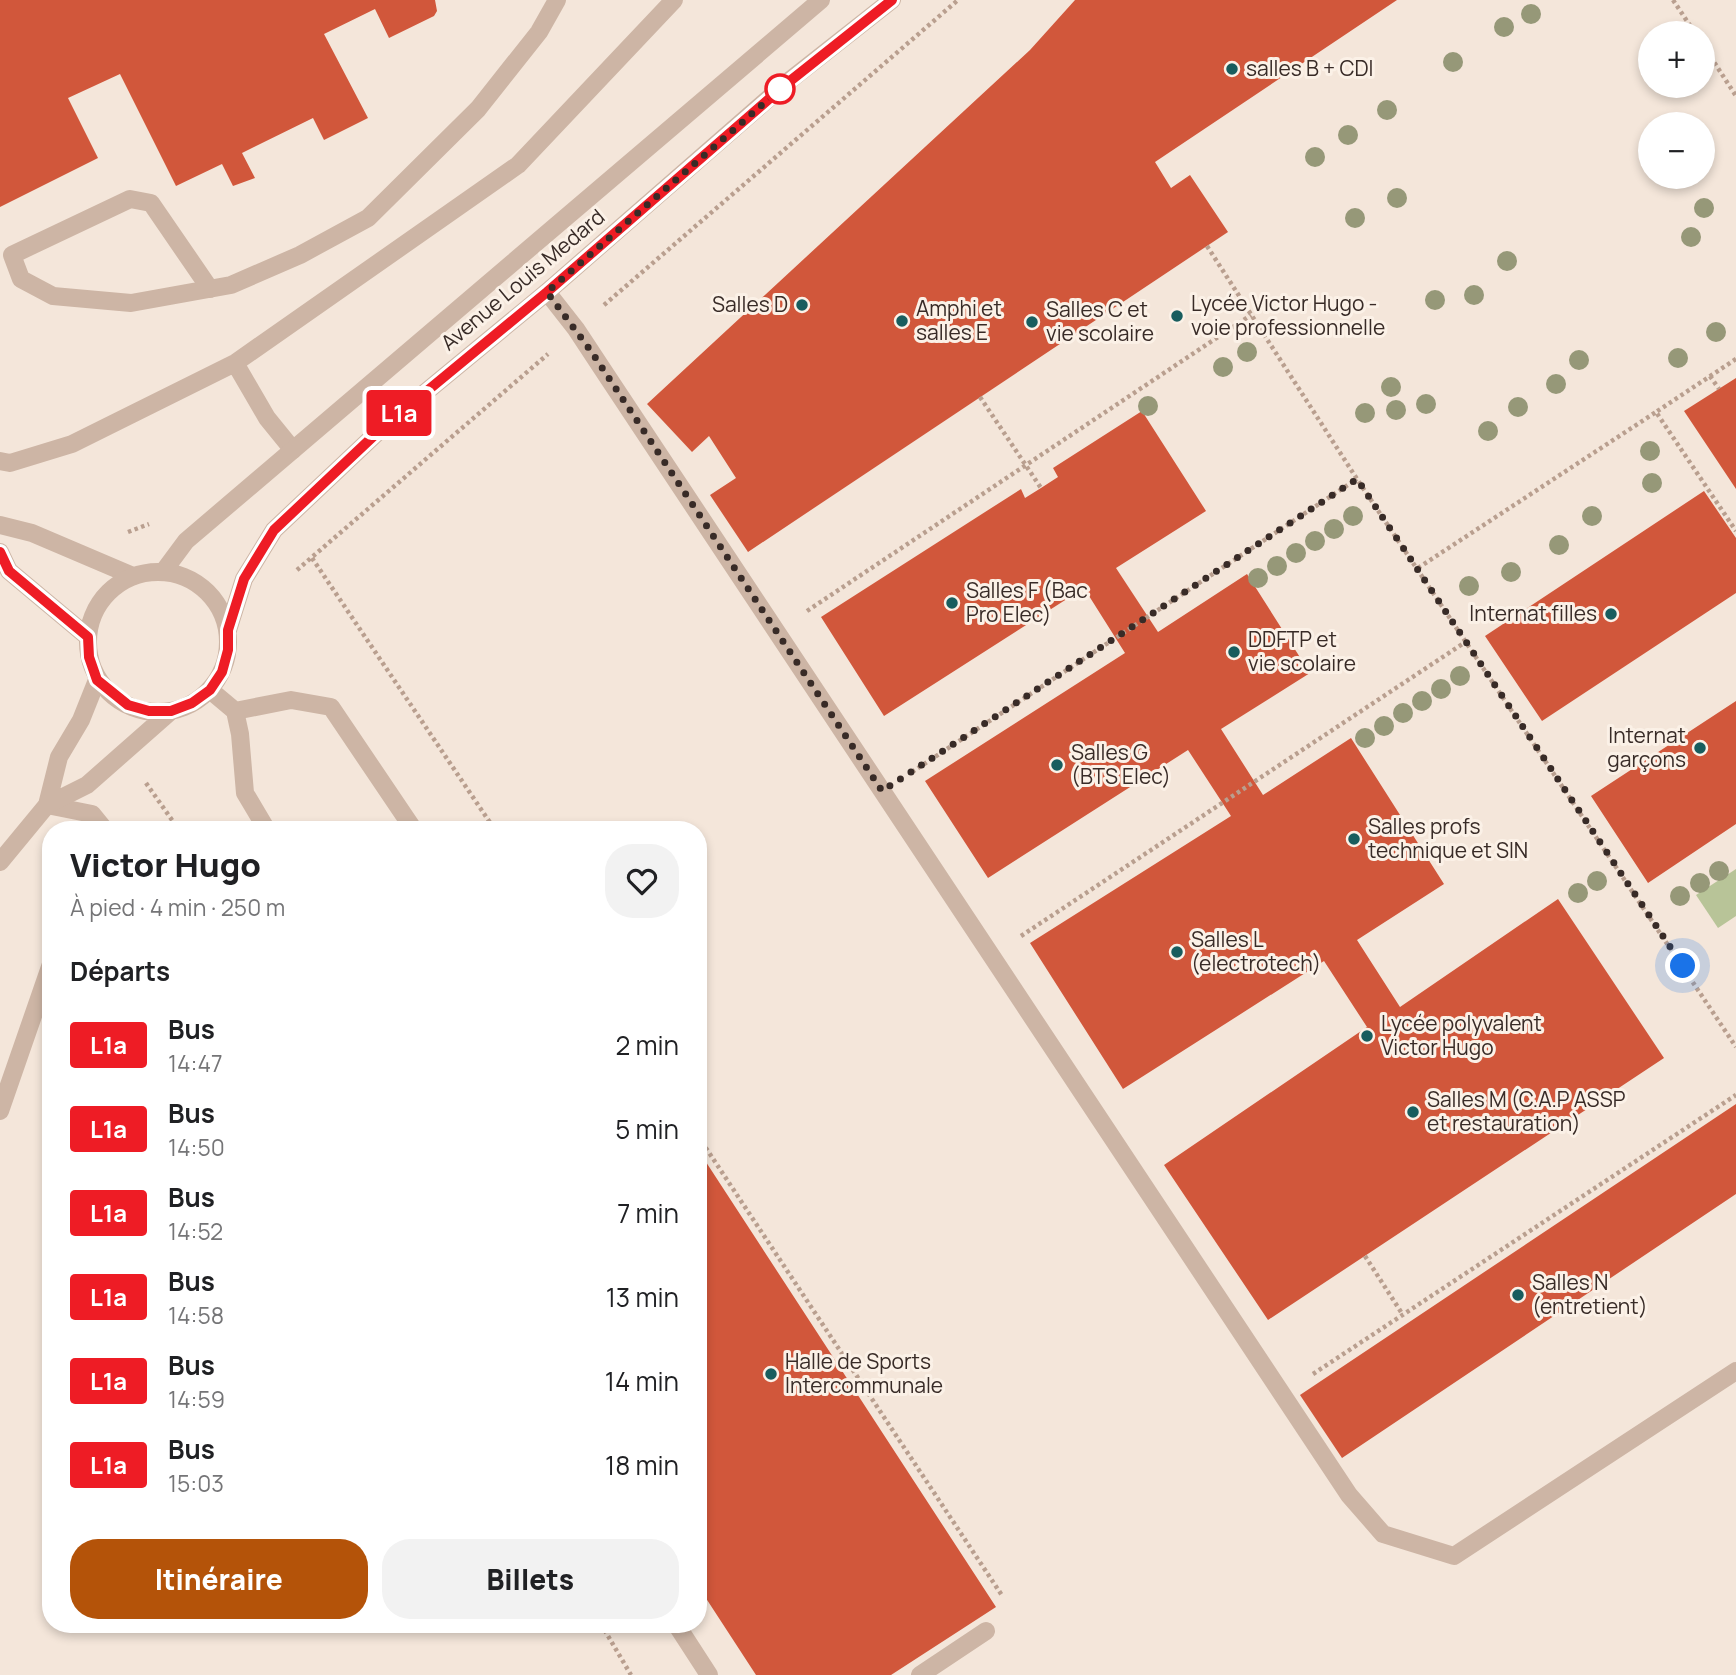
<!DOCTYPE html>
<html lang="fr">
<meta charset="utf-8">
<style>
:root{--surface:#fff;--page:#f2f2f2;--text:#202124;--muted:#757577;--accent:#b45309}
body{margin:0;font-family:Manrope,sans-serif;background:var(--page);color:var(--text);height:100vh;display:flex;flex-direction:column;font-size:26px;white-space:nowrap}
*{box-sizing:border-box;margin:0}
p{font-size:23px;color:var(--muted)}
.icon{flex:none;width:38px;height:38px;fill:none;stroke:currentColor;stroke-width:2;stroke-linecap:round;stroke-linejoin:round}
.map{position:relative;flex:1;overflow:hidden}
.panel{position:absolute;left:42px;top:821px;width:665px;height:812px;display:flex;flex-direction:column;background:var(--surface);border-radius:28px;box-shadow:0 4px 10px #0003}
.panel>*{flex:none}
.badge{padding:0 14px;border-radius:5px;font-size:24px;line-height:46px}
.fabs{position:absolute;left:1638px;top:21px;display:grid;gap:14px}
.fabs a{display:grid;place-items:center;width:77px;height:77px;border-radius:50%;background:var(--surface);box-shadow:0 4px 10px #0003;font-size:35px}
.you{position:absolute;width:35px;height:35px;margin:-18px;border:5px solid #fff;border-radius:50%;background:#1a73e8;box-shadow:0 0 0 10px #1a73e833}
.map>.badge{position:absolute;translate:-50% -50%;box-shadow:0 0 0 4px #fff}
h2{padding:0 28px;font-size:26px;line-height:63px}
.round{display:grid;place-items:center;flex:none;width:74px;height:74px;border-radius:28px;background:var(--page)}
.head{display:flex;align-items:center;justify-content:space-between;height:119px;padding:0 28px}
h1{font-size:33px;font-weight:800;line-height:52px}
.cta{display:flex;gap:14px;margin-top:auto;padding:14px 28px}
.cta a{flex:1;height:80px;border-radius:28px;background:var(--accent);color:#fff;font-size:28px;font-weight:800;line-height:80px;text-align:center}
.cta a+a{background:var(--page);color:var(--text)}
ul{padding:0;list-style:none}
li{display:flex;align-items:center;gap:21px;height:84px;padding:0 28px}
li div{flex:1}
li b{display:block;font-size:26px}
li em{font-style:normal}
li .badge{min-width:77px;font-weight:700;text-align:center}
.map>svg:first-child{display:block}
.green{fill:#b8c498}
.building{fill:#d1573b}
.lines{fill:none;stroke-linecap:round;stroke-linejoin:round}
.path{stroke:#b99f8f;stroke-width:4.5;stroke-dasharray:3.5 3.5;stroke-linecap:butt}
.service{stroke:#cdb5a5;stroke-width:18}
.minor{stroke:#cdb5a5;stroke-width:18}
.tertiary{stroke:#cdb5a5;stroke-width:18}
.tree{fill:#969878}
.line-casing{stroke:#fff;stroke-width:16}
.line{stroke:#ee1c25;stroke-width:10}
.walk{stroke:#382b27;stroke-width:7;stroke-dasharray:0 12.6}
.poi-dot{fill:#185d5e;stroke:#fbf1e7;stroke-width:2.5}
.stop-dot{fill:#fff;stroke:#ee1c25;stroke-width:3.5}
.labels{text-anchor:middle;stroke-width:6;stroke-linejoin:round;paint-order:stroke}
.poi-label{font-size:21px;fill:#382b27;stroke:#fbf1e7;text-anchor:start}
.street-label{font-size:21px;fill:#382b27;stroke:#fbf1e7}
</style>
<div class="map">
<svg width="1736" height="1675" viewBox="0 0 1736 1675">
<rect width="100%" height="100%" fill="#f4e6da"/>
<path class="green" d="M1736,869V916L1718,928L1696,895Z"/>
<path class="building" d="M0,0H435L437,11L434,16L389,38L375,9L324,34L368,118L324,140L313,118L242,153L255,178L233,186L222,164L176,186L120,74L68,98L98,158L0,207Z
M1075,0H1397L1155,162L1171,188L1190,175L1228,232L748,552L710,495L736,478L709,436L692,452L647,404L1030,50Z
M1736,378V489L1684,411Z
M1142,411L1206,511L1116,568L1158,632L1247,574L1310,673L1221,729L1263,795L1351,738L1444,884L1357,940L1400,1007L1558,899L1664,1058L1268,1320L1164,1165L1367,1027L1324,961L1123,1089L1030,943L1231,816L1188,750L988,878L925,781L1125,653L1084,588L884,716L821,617L1021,489L1025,498L1041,488L1058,477L1053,468Z
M1704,491L1736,538V593L1542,721L1485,636Z
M1736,701V824L1648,883L1591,796Z
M1736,1104V1194L1342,1458L1300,1395Z
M704,1159L996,1607L891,1675H756L698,1586V1163Z"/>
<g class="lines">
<path class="path" d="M1673,0L1695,33
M1703,45L1736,96
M1207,246L1357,479L1736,1047
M604,305L958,0
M1736,359L1656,412L1736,531
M1710,376L1719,389
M980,397L1041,488
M128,532L149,524
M312,558L495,830
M1418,568L1656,412
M297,570L548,354
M807,611L1251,315
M912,772L1357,479
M146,783L179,830
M1021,936L1467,641
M698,1136L1003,1597
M1365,1256L1403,1315
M1313,1374L1736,1095
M601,1624L631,1675"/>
<path class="service" d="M210,289L151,203L130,199L12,255L21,279L53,296L131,303L231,285L300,255L368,218L478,109L539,32L557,0
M547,292L576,329L605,373L1349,1495L1383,1534L1454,1556L1736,1371
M235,363L267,418L293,450
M0,461L10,463L72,444L235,363L518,165L674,0
M210,690L235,711L240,734L245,793L267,830
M235,711L291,700L331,707L414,830
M47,805L92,814L105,830
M0,1111L51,964
M676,1624L709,1675
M920,1675L986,1631"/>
<path class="minor" d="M0,525L32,533L133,576
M0,552L9,571L88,637"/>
<path class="tertiary" d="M163,572L186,541L821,0
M88 642a70 70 0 1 1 140 0a70 70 0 1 1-140 0Z
M228,630L244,579L274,530L381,429L547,292L785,84L892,0
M47,805L59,757L81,720L97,680
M0,862L47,805L87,785L171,711"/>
</g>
<g class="tree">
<circle cx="1531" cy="14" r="10"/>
<circle cx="1504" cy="27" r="10"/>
<circle cx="1453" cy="62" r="10"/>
<circle cx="1387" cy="110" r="10"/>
<circle cx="1348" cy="135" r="10"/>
<circle cx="1315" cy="157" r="10"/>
<circle cx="1397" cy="198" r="10"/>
<circle cx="1704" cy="208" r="10"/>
<circle cx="1355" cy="218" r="10"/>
<circle cx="1691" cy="237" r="10"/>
<circle cx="1507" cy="261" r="10"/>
<circle cx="1474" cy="295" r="10"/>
<circle cx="1435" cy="300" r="10"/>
<circle cx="1716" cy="332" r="10"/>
<circle cx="1247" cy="352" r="10"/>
<circle cx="1678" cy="358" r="10"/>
<circle cx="1579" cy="360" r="10"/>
<circle cx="1223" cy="367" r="10"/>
<circle cx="1556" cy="384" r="10"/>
<circle cx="1391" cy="387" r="10"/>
<circle cx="1426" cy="404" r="10"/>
<circle cx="1148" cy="406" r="10"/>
<circle cx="1518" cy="407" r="10"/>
<circle cx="1396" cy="410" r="10"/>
<circle cx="1365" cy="413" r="10"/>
<circle cx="1488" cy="431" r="10"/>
<circle cx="1650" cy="451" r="10"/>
<circle cx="1652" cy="483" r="10"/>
<circle cx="1353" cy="516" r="10"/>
<circle cx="1592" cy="516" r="10"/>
<circle cx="1334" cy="529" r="10"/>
<circle cx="1315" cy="541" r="10"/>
<circle cx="1559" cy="545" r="10"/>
<circle cx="1296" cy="553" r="10"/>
<circle cx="1277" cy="566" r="10"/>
<circle cx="1511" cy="572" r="10"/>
<circle cx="1258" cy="578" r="10"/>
<circle cx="1469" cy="586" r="10"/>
<circle cx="1460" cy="676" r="10"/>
<circle cx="1441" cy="689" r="10"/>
<circle cx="1422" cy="701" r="10"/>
<circle cx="1403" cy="713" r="10"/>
<circle cx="1384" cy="726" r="10"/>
<circle cx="1365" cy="738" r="10"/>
<circle cx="1719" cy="871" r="10"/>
<circle cx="1597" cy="881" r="10"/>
<circle cx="1700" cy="883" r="10"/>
<circle cx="1578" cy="893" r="10"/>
<circle cx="1680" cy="896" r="10"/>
</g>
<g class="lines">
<defs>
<path id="line" d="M0,552L9,571L88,637L89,657L97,680L128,705L149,711H171L192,703L210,690L222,672L228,650V630L244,579L274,530L381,429L547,292L785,85L892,0"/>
</defs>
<use href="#line" class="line-casing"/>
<use href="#line" class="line"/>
<path class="walk" d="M780,89L785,85L547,292L591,351L882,791L1357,479L1683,966"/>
</g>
<g class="poi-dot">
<circle cx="1232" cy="69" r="7"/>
<circle cx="802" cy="305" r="7"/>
<circle cx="1177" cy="316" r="7"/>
<circle cx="902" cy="321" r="7"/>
<circle cx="1032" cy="322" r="7"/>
<circle cx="952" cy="603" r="7"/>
<circle cx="1611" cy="614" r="7"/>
<circle cx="1234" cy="652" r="7"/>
<circle cx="1700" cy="748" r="7"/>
<circle cx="1057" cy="765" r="7"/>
<circle cx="1354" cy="839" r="7"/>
<circle cx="1177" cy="952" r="7"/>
<circle cx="1367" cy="1036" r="7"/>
<circle cx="1413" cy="1112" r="7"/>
<circle cx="1518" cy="1295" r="7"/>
<circle cx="771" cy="1374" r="7"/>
</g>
<circle class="stop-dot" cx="780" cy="89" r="14"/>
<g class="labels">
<g class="poi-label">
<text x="1246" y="76">salles B + CDI</text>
<text x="1191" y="311">Lycée Victor Hugo -<tspan x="1191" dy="24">voie professionnelle</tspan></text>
<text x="788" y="312" text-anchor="end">Salles D</text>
<text x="916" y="316">Amphi et<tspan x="916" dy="24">salles E</tspan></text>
<text x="1046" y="317">Salles C et<tspan x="1046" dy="24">vie scolaire</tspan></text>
<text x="966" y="598">Salles F (Bac<tspan x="966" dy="24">Pro Elec)</tspan></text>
<text x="1597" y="621" text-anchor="end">Internat filles</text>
<text x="1248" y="647">DDFTP et<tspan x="1248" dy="24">vie scolaire</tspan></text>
<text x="1686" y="743" text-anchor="end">Internat<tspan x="1686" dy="24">garçons</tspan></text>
<text x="1071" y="760">Salles G<tspan x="1071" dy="24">(BTS Elec)</tspan></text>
<text x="1368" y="834">Salles profs<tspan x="1368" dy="24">technique et SIN</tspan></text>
<text x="1191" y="947">Salles L<tspan x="1191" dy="24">(electrotech)</tspan></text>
<text x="1381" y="1031">Lycée polyvalent<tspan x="1381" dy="24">Victor Hugo</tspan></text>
<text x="1427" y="1107">Salles M (C.A.P ASSP<tspan x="1427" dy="24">et restauration)</tspan></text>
<text x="1532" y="1290">Salles N<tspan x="1532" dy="24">(entretient)</tspan></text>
<text x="785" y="1369">Halle de Sports<tspan x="785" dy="24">Intercommunale</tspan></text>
</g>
<g class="street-label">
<text transform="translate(523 280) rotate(-40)" y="7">Avenue Louis Medard</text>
</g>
</g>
</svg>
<div class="fabs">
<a>+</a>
<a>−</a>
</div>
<div class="you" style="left:1683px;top:966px"></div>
<b class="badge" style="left:399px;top:413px;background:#ee1c25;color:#fff">L1a</b>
<section class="panel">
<div class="head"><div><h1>Victor Hugo</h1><p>À pied · 4 min · 250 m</p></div><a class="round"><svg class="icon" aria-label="heart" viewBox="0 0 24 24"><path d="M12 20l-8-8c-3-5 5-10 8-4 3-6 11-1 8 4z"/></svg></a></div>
<h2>Départs</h2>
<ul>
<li><span class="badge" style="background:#ee1c25;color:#fff">L1a</span><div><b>Bus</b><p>14:47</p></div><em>2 min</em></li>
<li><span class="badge" style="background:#ee1c25;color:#fff">L1a</span><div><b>Bus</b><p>14:50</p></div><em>5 min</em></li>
<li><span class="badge" style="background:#ee1c25;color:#fff">L1a</span><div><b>Bus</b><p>14:52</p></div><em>7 min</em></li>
<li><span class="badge" style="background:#ee1c25;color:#fff">L1a</span><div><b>Bus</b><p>14:58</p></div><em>13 min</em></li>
<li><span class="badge" style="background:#ee1c25;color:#fff">L1a</span><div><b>Bus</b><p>14:59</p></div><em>14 min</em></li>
<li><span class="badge" style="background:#ee1c25;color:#fff">L1a</span><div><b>Bus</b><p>15:03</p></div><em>18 min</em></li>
</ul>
<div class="cta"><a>Itinéraire</a><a>Billets</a></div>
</section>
</div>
